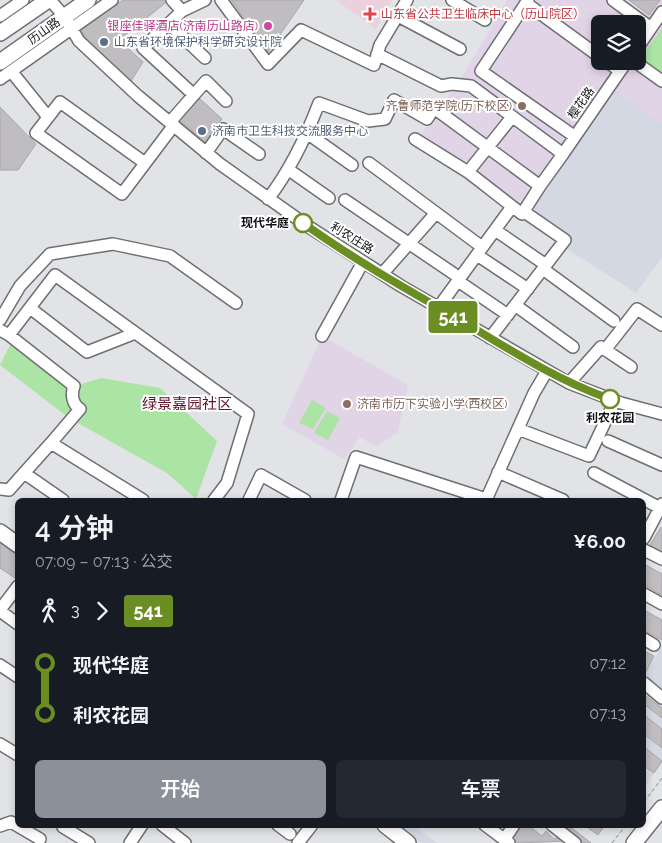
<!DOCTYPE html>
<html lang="zh">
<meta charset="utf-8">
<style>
:root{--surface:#171b24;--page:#242831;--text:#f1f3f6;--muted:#9ea1a6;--accent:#8c9099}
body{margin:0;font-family:Raleway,"Noto Sans SC",sans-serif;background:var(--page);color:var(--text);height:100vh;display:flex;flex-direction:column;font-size:19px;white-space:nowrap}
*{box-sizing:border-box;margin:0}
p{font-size:16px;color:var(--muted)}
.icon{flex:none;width:28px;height:28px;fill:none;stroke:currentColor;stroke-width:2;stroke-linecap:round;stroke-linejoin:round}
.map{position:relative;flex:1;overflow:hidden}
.drawer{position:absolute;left:15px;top:498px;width:631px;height:330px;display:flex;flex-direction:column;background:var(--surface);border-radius:8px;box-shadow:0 2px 8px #0003}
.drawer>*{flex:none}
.badge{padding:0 10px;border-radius:4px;font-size:18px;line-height:32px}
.fabs{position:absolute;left:591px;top:15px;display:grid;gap:10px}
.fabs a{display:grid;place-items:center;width:55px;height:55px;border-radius:8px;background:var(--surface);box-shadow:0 2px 8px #0003;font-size:25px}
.map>.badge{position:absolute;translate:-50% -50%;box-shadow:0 0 0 2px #fff}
.legs{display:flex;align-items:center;gap:8px;height:55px;padding:0 20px;font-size:16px}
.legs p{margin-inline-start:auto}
.overview{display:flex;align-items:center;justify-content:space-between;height:85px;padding:0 20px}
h1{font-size:28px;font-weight:600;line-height:38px}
.action{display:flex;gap:10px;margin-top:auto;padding:10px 20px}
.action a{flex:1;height:58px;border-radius:8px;background:var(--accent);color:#fff;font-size:20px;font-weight:600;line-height:58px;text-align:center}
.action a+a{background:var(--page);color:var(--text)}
ul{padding:0 20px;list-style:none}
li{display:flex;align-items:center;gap:18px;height:50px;font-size:19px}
li i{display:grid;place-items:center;width:8px;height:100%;margin:0 6px;background:currentColor}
li i::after{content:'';width:12px;height:12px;margin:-6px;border:4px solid;border-radius:50%;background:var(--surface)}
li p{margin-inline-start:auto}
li:first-child i{background:linear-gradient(#0000 50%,currentColor 0)}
li:last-child i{background:linear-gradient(currentColor 50%,#0000 0)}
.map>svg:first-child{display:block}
.built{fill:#d4d8e3}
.education{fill:#e1d4e7;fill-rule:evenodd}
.medical{fill:#ead1db}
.green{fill:#abe4a4}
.building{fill:#c0bdc1;stroke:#a8a6a9}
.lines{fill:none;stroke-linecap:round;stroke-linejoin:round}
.minor-casing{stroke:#6e6f72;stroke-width:14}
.major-casing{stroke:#6e6f72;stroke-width:18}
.path{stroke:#88898c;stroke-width:1;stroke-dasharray:4 2.5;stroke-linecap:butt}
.minor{stroke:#fff;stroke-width:11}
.major{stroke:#fff;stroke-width:15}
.line-1-casing{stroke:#fff;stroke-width:11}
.line-1{stroke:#6b8e23;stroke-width:8}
.health-dot{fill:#e0444e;stroke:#fff;stroke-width:2}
.hotel-dot{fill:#d1479c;stroke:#fff;stroke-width:2}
.service-dot{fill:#5c6f8a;stroke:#fff;stroke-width:2}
.education-dot{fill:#8d6e63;stroke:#fff;stroke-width:2}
.stop-1-dot{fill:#fff;stroke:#6b8e23;stroke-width:2.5}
.labels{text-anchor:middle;stroke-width:4;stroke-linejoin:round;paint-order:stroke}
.health-label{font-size:12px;fill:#be3a42;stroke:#fff;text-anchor:start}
.hotel-label{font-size:12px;fill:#b23c85;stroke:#fff;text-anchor:end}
.street-label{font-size:12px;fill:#101112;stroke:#fff}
.service-label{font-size:12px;fill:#4e5e75;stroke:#fff;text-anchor:start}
.education-label{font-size:12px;fill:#785e54;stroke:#fff;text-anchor:end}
.stop-label{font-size:12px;font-weight:bold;fill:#101112;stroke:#fff;text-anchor:end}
.quarter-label{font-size:15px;fill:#5a1529;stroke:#fff}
</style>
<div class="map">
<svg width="662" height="843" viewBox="0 0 662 843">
<rect width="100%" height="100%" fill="#e1e3e7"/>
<path class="built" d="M615,89L662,123V257L636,293L522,220Z
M662,646V692L644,676Z
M644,690L662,703V763L644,787Z
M405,825H412L438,843H421L402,829Z"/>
<path class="education" d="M507,0H662V123L615,90L522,220L414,144L461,79ZM600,24H638V61H600Z
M322,336L408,385L398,432L376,447L360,437L344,459L282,424Z"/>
<path class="medical" d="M336,0H392L376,29Z"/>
<path class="green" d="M662,28V79L638,61Z
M13,339L75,386L101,378L160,388L217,441L196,499L167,473L69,418L0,365Z
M312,400L326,408L313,429L299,423Z
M327,411L340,418L328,440L314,433Z"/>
<path class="building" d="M123,0H169L119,40L143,62L131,81L89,43L80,29Z
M231,0H304L268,52Z
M629,0H660L649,15Z
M199,98L222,119L205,142L179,120Z
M0,107L36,144L18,170H0Z
M661,527L662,528V552L650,545Z
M0,543L18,556V580L0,568Z
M644,564L662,574V595L644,585Z
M644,610L662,620V640L644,631Z
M644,651L654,656L646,672L644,671Z
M644,695L662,708V718L644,704Z
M644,715L662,729V748L644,734Z
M644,747L662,761L654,773L644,766Z
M521,825L529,826L542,836L546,831L554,839L556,838L565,841L518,843L511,838Z
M557,825H568L591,843H581Z
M584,825H605L598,835Z"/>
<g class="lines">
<defs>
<path id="minor" d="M50,0L64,16L79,41L138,96L220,164L309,227L401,286L569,383L621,403L662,414
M172,0L182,11L143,48L194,95
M221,0L268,64L301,30L374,65L380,45L407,0
M452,0L485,20
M528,0L481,71L574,136
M613,0L651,28
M526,3L600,57
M182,11L205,0
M0,16L23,0
M398,16L460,49
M169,24L205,58
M638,47L662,12
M377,54L441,86L452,84L471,86L563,154L627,61
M606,61L620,71
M634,61L662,81
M11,71L48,117
M0,79L112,0
M512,117L468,172L522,214L540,186
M170,122L206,81L226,101
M307,133L352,165
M415,139L468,172
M206,153L223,129L259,154
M145,163L60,102L36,133L122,194L174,125
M369,163L482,247
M289,170L329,198
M268,199C291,169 306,137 319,103L368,121L385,119L394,100L427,119L434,108L540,186L563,154
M345,200L460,278
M495,230L546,265
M477,255L528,289
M543,269L614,321
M382,274L436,213
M458,281L508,315
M515,305L573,347
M30,308L87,352L133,334
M438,308L511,208
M0,320L20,286L50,254L113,244L170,256L236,303
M0,330L9,335L55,275L248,414L227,483L214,500
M9,335L74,386C71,394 72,404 80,409L51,443
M322,336L363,262
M490,338L565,240L523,211
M605,350L637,309L662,325
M569,383L601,347L631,367
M518,429L589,456L615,401
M608,441L662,465
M498,472L563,500
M24,473L51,443L143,500
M594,473L662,509
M0,489L9,490L24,473L63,500
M249,500L261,475L305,500
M341,500L356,457L486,499
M486,500L534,393L547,371
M644,538L662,504
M644,550L662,559
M644,594L662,604
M0,610L18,586
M0,611L18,624
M644,639L654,645
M0,665L18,677
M644,683L662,698
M0,744L18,755
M65,825L63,827L89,843
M162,825L185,843
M278,825L290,834
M485,825L509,843
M552,825L575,843
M0,826L11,822L40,839
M504,840L514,825
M130,843L142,825
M298,843L312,825"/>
<path id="major" d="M0,33L48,0
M0,62L88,0
M0,532L18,545
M385,825L408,843
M634,843L662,808"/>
</defs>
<use href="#minor" class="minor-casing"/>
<use href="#major" class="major-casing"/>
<path class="path" d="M644,802L662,778
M612,843L626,825"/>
<use href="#minor" class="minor"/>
<use href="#major" class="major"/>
</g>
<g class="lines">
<defs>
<path id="line-1" d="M303,223C353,259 408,290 462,321C510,350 557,380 610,399"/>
</defs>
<use href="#line-1" class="line-1-casing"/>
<use href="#line-1" class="line-1"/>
</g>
<path class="health-dot" d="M367.5 6.5h5v5h5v5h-5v5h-5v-5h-5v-5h5z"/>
<circle class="hotel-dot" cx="268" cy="26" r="5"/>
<g class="service-dot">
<circle cx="104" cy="42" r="5"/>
<circle cx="202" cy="131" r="5"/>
</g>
<g class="education-dot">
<circle cx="522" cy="106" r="5"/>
<circle cx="347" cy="404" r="5"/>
</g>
<g class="stop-1-dot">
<circle cx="303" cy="223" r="9"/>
<circle cx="610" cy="399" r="9"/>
</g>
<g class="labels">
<g class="health-label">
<text x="381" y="18">山东省公共卫生临床中心（历山院区）</text>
</g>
<g class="hotel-label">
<text x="258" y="30">银座佳驿酒店(济南历山路店)</text>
</g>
<g class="street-label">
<text transform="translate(44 31) rotate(-36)" y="4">历山路</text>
<text transform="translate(581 103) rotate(-55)" y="4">樱花路</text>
<text transform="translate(352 238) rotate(32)" y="4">利农庄路</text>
</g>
<g class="service-label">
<text x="114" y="46">山东省环境保护科学研究设计院</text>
<text x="212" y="135">济南市卫生科技交流服务中心</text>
</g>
<g class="education-label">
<text x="512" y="110">齐鲁师范学院(历下校区)</text>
<text x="357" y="408" text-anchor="start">济南市历下实验小学(西校区)</text>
</g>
<g class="stop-label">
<text x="289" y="227">现代华庭</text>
<text x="610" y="422" text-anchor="middle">利农花园</text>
</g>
<g class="quarter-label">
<text x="187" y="409">绿景嘉园社区</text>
</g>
</g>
</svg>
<div class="fabs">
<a><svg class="icon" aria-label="layers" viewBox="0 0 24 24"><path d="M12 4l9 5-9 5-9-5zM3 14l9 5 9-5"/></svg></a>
</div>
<b class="badge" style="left:453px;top:317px;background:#6b8e23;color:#fff">541</b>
<section class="drawer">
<div class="overview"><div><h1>4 分钟</h1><p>07:09 – 07:13 · 公交</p></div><b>¥6.00</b></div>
<div class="legs"><svg class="icon" aria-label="walk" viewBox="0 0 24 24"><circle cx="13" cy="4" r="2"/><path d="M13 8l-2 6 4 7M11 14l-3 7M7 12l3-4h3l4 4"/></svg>3<svg class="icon" aria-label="forward" viewBox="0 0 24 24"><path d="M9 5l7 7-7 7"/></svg><b class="badge" style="background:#6b8e23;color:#fff">541</b></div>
<ul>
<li><i style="color:#6b8e23"></i><b>现代华庭</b><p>07:12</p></li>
<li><i style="color:#6b8e23"></i><b>利农花园</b><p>07:13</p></li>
</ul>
<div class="action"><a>开始</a><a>车票</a></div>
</section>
</div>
